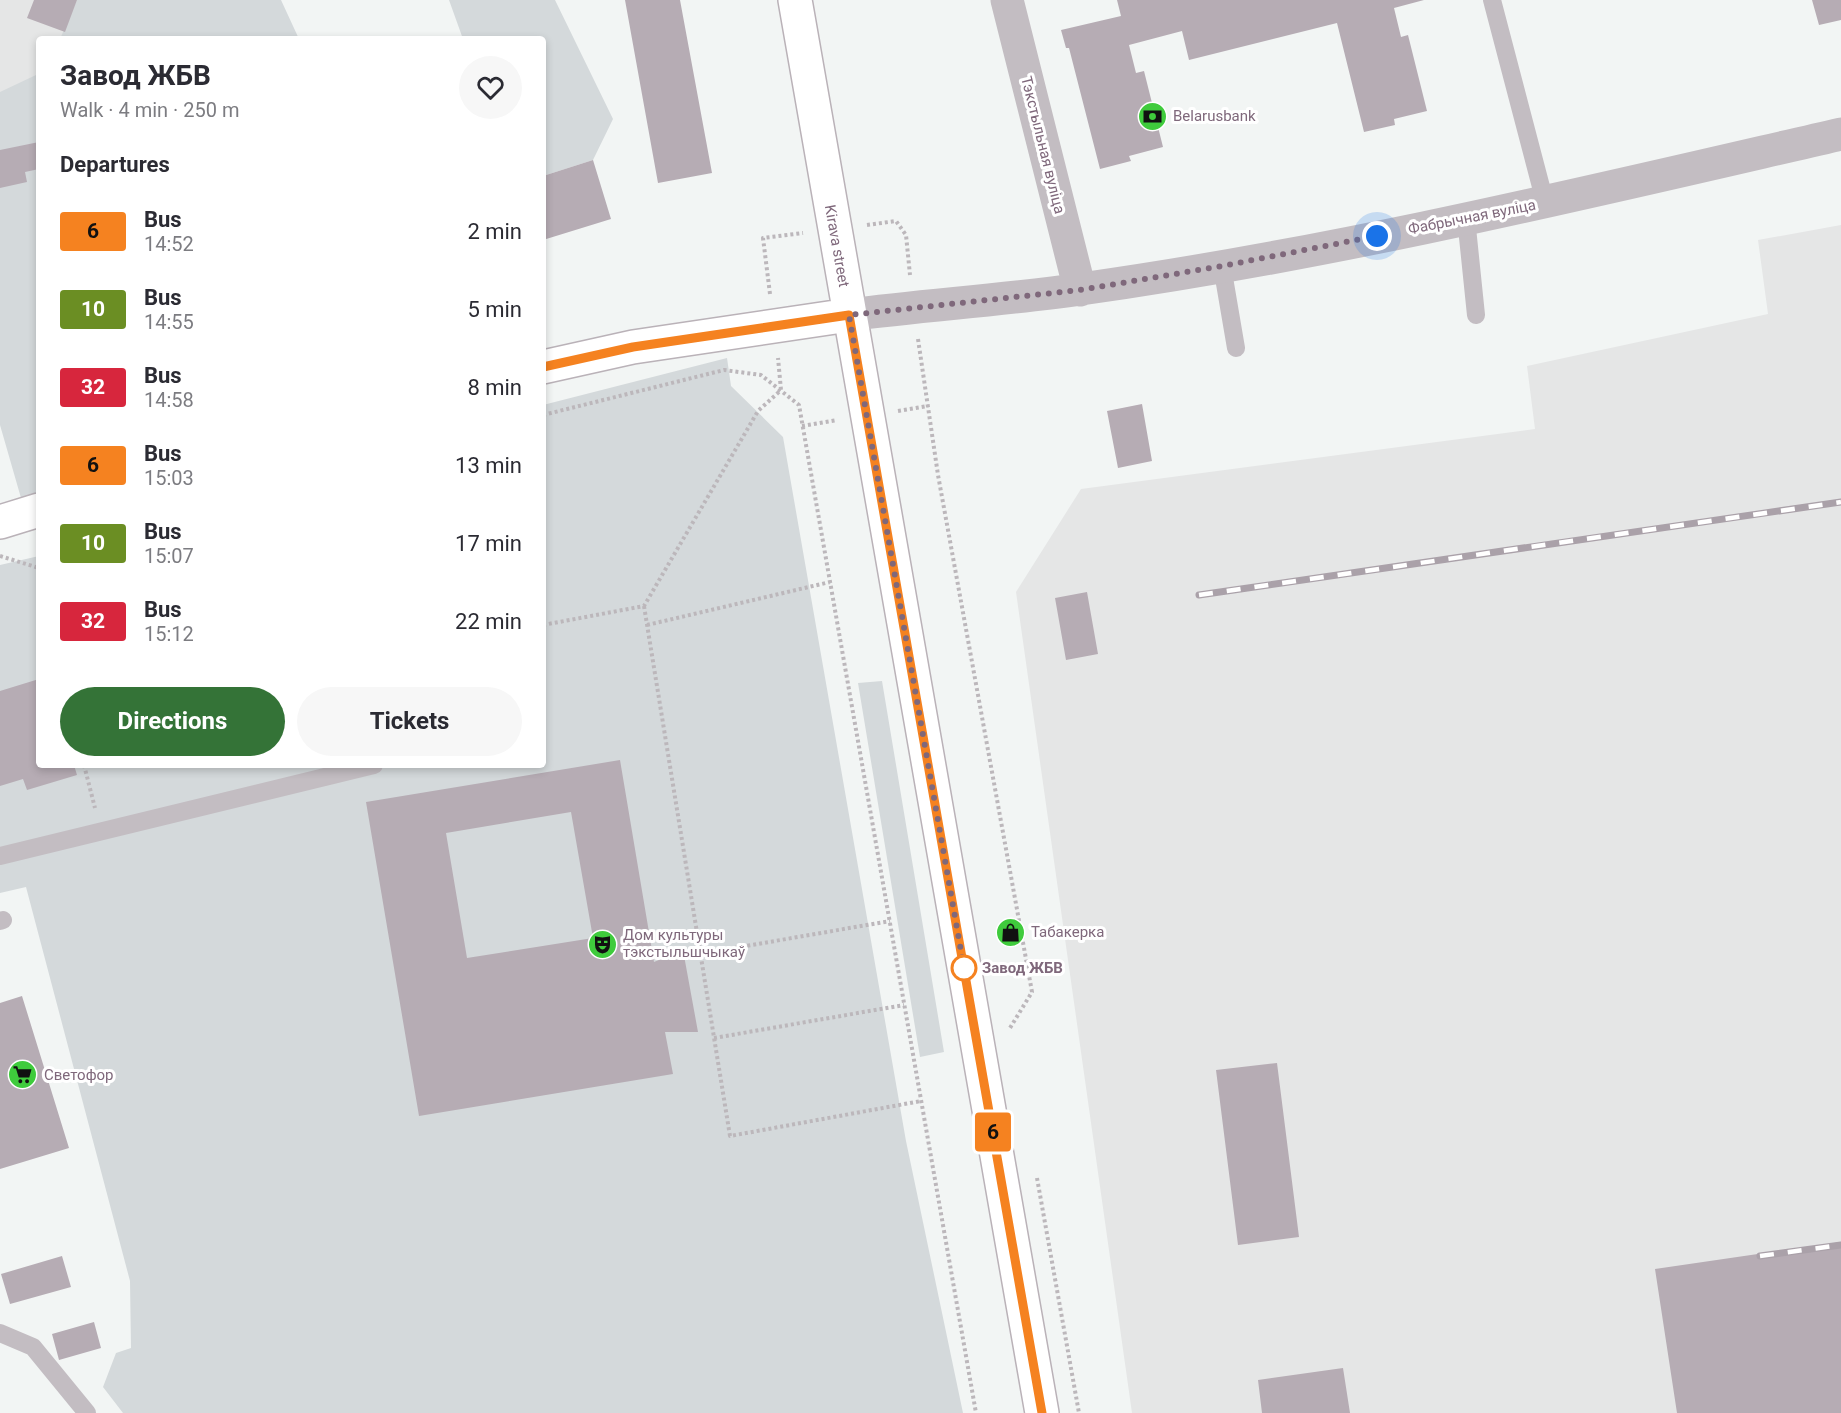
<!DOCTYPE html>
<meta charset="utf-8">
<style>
:root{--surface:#fff;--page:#f7f7f7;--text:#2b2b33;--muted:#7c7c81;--accent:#347337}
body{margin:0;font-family:Roboto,sans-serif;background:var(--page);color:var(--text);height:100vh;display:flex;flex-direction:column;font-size:22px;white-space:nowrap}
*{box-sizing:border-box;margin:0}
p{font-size:20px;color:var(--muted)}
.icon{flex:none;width:33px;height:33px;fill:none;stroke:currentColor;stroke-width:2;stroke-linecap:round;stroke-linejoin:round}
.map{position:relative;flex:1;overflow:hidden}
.side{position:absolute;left:36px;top:36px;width:510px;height:732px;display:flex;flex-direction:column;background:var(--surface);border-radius:6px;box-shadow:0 3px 9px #0003}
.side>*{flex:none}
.badge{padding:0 12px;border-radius:4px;font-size:21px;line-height:39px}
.you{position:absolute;width:30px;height:30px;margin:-15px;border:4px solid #fff;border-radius:50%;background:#1a73e8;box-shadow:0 0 0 9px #1a73e833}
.map>.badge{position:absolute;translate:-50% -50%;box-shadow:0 0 0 3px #fff}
h2{padding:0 24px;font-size:22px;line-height:54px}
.round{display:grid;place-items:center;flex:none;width:63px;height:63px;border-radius:32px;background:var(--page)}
.overview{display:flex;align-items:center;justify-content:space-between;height:102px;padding:0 24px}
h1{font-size:28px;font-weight:700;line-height:45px}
.action{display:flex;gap:12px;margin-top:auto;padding:12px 24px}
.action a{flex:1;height:69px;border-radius:36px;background:var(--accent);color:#fff;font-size:24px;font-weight:700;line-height:69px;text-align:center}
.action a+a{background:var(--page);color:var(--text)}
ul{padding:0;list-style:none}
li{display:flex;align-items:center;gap:18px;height:78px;padding:0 24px}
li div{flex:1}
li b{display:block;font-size:22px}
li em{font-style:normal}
li .badge{min-width:66px;font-weight:700;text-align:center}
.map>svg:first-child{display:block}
.built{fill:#e5e6e6}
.green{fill:#d4d9db}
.building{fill:#b6acb4;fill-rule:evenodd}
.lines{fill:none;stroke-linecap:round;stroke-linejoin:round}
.secondary-casing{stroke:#bab2b8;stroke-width:36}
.path{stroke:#bcb7bb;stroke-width:4;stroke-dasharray:3 3;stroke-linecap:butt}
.lane{stroke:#c3bdc2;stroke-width:18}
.street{stroke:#c3bdc2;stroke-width:33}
.secondary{stroke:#fff;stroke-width:33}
.rail-casing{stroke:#aaa1a9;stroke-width:7}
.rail{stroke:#fff;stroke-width:4.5;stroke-dasharray:14;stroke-linecap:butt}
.line-casing{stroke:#fff;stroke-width:14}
.line{stroke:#f58220;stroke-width:9}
.walk{stroke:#7f687b;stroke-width:6;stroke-dasharray:0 10.8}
.stop-dot{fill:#fff;stroke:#f58220;stroke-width:3}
.labels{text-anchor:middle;stroke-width:6;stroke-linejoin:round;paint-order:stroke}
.poi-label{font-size:15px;fill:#7f687b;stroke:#fff;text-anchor:start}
.street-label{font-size:15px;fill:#7f687b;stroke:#fff}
.stop-label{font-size:15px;font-weight:bold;fill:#7f687b;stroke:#fff;text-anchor:start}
</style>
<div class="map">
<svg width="1841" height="1413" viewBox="0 0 1841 1413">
<rect width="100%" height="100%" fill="#f2f5f4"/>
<path class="built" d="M0,0H240L250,39H39V235L0,246Z
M1841,225V1413H1132L1016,592L1081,489L1535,429L1527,366L1768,314L1758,240Z"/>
<path class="green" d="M77,0H281L299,39H60Z
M449,0H555L613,119L593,160L543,176V39H463Z
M39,71V493L21,498L0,425V92L36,75Z
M727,358L731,386L783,437L906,1141L963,1413H123L103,1387L116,1353L131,1348L130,1281L26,887L0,893V565L39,556V765H543V405Z
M882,681L944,1052L920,1057L858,683Z"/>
<path class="building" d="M34,0H77L65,32L27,18Z
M625,0H680L712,173L658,183Z
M1117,0H1424L1394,8L1401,37L1408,35L1427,111L1394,119L1395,125L1364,132L1337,23L1189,60L1182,31L1129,45L1136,73L1144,71L1163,147L1129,156L1131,161L1100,169L1069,48H1066L1061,30L1121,16Z
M1812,0H1841V20L1819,25Z
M39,142V169L25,172L27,182L0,188V150Z
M593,160L611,219L543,240V176Z
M1142,404L1152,461L1118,468L1107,411Z
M1087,592L1098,654L1066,660L1055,598Z
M39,679V765H74L77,775L27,790L23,779L0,786V691Z
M620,760L654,962L683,950L698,1032H665L673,1074L419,1116L366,802ZM571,812L593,938L467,958L446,833Z
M22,996L69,1148L0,1169V1003Z
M1277,1063L1299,1237L1238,1245L1216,1070Z
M1841,1242V1413H1677L1655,1269Z
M62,1256L71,1287L10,1304L1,1274Z
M94,1322L101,1348L59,1360L52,1334Z
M1343,1368L1350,1413H1262L1258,1380Z"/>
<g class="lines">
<defs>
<path id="secondary" d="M795,0L1042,1413
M543,367L633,347L849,315
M0,522L39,510"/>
</defs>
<use href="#secondary" class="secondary-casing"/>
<path class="path" d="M867,225L896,221L906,235L910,275
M770,294L763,238L803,233
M918,339L938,475L1032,992L1010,1028
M898,411L928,406
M543,415L724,370L761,375L799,405L976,1413
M802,426L837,420
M0,556L39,568
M644,606L730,1136L921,1101
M543,625L644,606L758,411L781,390L778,358
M647,625L830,582
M84,765L95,808
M700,954L890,921
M714,1038L904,1005
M1037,1178L1079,1413"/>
<path class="lane" d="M1492,0L1545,202
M1466,218L1476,315
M1222,266L1236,348
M0,856L374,765
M0,921L3,920
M0,1333L33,1347L87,1413"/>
<path class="street" d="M1007,0L1080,290
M849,315C926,305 1004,300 1081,289C1337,253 1589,192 1841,134"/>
<use href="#secondary" class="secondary"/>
<defs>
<path id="rail" d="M1199,595L1841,502
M1760,1256L1841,1245"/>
</defs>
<use href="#rail" class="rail-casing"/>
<use href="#rail" class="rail"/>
</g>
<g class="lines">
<defs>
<path id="line" d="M543,367L633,347L849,315L1042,1413"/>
</defs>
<use href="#line" class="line-casing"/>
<use href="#line" class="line"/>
<path class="walk" d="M964,968L849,315L1080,290L1222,266L1377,236"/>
</g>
<defs>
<symbol id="bank-disc" viewBox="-11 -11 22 22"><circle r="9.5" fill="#3fcb3c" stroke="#fff"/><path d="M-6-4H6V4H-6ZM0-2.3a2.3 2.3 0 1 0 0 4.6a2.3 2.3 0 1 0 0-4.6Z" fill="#111"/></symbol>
<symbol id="shop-disc" viewBox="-11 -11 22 22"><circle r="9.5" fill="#3fcb3c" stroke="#fff"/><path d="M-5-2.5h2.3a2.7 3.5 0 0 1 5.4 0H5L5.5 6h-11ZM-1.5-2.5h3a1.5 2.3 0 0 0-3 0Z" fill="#111"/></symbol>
<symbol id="theatre-disc" viewBox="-11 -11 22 22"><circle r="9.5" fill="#3fcb3c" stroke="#fff"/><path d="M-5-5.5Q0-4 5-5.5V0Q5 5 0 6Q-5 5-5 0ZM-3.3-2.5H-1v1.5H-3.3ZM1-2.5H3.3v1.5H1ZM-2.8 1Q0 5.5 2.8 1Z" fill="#111"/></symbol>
<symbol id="supermarket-disc" viewBox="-11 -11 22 22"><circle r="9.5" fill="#3fcb3c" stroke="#fff"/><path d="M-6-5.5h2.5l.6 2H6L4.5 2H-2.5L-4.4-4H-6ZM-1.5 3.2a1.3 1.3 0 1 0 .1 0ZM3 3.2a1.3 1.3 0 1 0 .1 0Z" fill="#111"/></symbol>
</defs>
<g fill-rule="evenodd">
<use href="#bank-disc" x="1136" y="100" width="33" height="33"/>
<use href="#shop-disc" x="994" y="916" width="33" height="33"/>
<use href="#theatre-disc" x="586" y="928" width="33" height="33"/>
<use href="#supermarket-disc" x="6" y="1058" width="33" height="33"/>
</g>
<circle class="stop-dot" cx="964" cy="968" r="12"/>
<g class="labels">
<g class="poi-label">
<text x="1173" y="121">Belarusbank</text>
<text x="1031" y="937">Табакерка</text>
<text x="623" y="940">Дом культуры<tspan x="623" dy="17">тэкстыльшчыкаў</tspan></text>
<text x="44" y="1080">Светофор</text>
</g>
<g class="street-label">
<text transform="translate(1043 145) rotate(76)" y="5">Тэкстыльная вуліца</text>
<text transform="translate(1472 217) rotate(-11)" y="5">Фабрычная вуліца</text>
<text transform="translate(837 246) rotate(80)" y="5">Kirava street</text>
</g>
<g class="stop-label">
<text x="982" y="973">Завод ЖБВ</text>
</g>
</g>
</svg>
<div class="you" style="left:1377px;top:236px"></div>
<b class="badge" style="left:993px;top:1132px;background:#f58220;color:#111">6</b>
<section class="side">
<div class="overview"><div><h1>Завод ЖБВ</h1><p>Walk · 4 min · 250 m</p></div><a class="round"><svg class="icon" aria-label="heart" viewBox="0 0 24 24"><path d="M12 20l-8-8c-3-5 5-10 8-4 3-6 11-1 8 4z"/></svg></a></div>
<h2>Departures</h2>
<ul>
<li><span class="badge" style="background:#f58220;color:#111">6</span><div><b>Bus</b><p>14:52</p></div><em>2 min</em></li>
<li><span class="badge" style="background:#6b8e23;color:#fff">10</span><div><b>Bus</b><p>14:55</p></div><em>5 min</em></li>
<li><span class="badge" style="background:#d7263d;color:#fff">32</span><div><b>Bus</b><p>14:58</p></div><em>8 min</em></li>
<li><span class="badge" style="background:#f58220;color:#111">6</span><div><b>Bus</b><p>15:03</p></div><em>13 min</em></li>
<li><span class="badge" style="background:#6b8e23;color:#fff">10</span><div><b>Bus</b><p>15:07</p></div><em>17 min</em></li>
<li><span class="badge" style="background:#d7263d;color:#fff">32</span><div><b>Bus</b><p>15:12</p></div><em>22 min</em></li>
</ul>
<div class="action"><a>Directions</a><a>Tickets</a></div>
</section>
</div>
